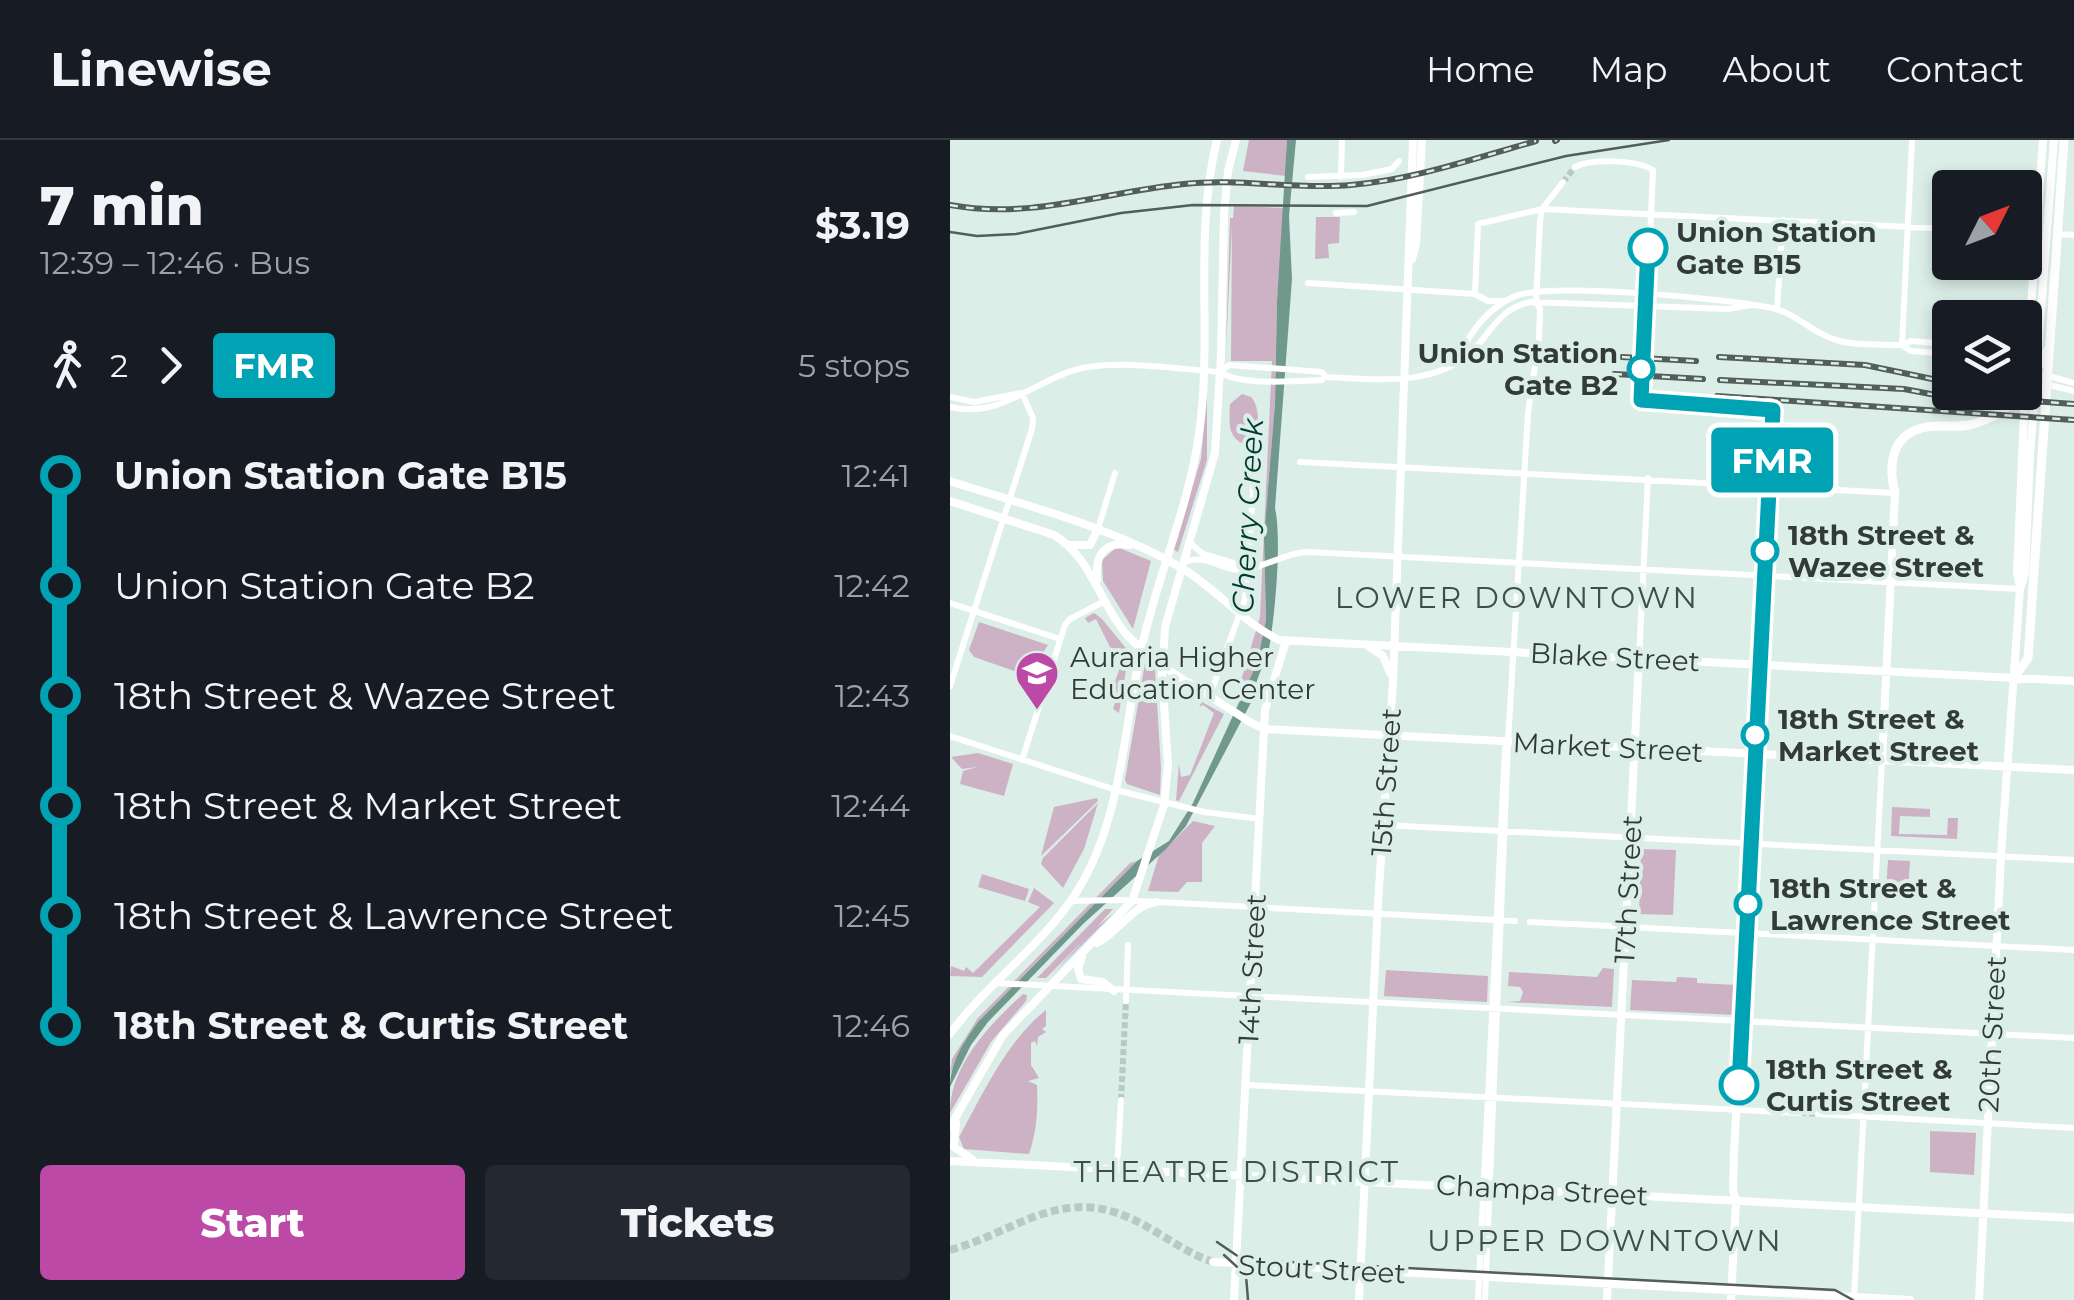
<!DOCTYPE html>
<meta charset="utf-8">
<style>
:root{--surface:#171b24;--page:#242831;--text:#f1f3f6;--muted:#9ea1a6;--line:#363941;--accent:#bb49a5}
body{margin:0;font-family:Montserrat,sans-serif;background:var(--page);color:var(--text);height:100vh;display:flex;flex-direction:column;font-size:38px;white-space:nowrap}
*{box-sizing:border-box;margin:0}
p{font-size:32px;color:var(--muted)}
.icon{flex:none;width:55px;height:55px;fill:none;stroke:currentColor;stroke-width:2;stroke-linecap:round;stroke-linejoin:round}
.map{position:relative;flex:1;overflow:hidden}
.side{display:flex;flex-direction:column;background:var(--surface);width:950px}
.side>*{flex:none}
.badge{padding:0 20px;border-radius:8px;font-size:35px;line-height:65px}
.needle{width:65px;rotate:48deg}
.controls{position:absolute;left:982px;top:30px;display:grid;gap:20px}
.controls a{display:grid;place-items:center;width:110px;height:110px;border-radius:10px;background:var(--surface);box-shadow:0 5px 15px #0003;font-size:50px}
.map>.badge{position:absolute;translate:-50% -50%;box-shadow:0 0 0 5px #fff}
.legs{display:flex;align-items:center;gap:15px;height:110px;padding:0 40px;font-size:32px}
.legs p{margin-inline-start:auto}
.headline{display:flex;align-items:center;justify-content:space-between;height:170px;padding:0 40px}
h1{font-size:55px;font-weight:800;line-height:75px}
.primary-button{display:flex;gap:20px;margin-top:auto;padding:20px 40px}
.primary-button a{flex:1;height:115px;border-radius:10px;background:var(--accent);color:#fff;font-size:40px;font-weight:800;line-height:115px;text-align:center}
.primary-button a+a{background:var(--page);color:var(--text)}
ul{padding:0 40px;list-style:none}
li{display:flex;align-items:center;gap:35px;height:110px;font-size:38px}
li i{display:grid;place-items:center;width:15px;height:100%;margin:0 12px;background:currentColor}
li i::after{content:'';width:25px;height:25px;margin:-12px;border:8px solid;border-radius:50%;background:var(--surface)}
li p{margin-inline-start:auto}
li:first-child i{background:linear-gradient(#0000 50%,currentColor 0)}
li:last-child i{background:linear-gradient(currentColor 50%,#0000 0)}
header{display:flex;align-items:center;gap:60px;box-sizing:border-box;height:140px;padding:0 50px;background:var(--surface);border-bottom:2px solid var(--line)}
header strong{font-size:48px}
nav{display:flex;gap:55px;margin-inline-start:auto;font-size:35px}
main{display:flex;flex:1;min-height:0}
.map>svg:first-child{display:block}
.green{fill:#cdb1c5}
.water{fill:#71988c}
.lines{fill:none;stroke-linecap:round;stroke-linejoin:round}
.minor-tunnel{stroke:#b9cac5;stroke-width:6;stroke-dasharray:6 3;stroke-linecap:butt}
.major-tunnel{stroke:#b9cac5;stroke-width:8;stroke-dasharray:8 4;stroke-linecap:butt}
.minor{stroke:#fff;stroke-width:6}
.major{stroke:#fff;stroke-width:8}
.highway{stroke:#fff;stroke-width:9}
.tram{stroke:#535d5a;stroke-width:2.5}
.rail-casing{stroke:#535d5a;stroke-width:6}
.rail{stroke:#dbeee8;stroke-width:2.5;stroke-dasharray:8;stroke-linecap:butt}
.line-1-casing{stroke:#fff;stroke-width:22}
.line-1{stroke:#00a3b4;stroke-width:15}
.stop-1-dot{fill:#fff;stroke:#00a3b4;stroke-width:5}
.labels{text-anchor:middle;stroke-width:8;stroke-linejoin:round;paint-order:stroke}
.stop-label{font-size:28px;font-weight:bold;fill:#333b38;stroke:#dbeee8;text-anchor:start}
.poi-label{font-size:28px;fill:#333b38;stroke:#dbeee8;text-anchor:start}
.street-label{font-size:28px;fill:#333b38;stroke:#dbeee8}
.water-label{font-size:30px;font-style:italic;fill:#003b2f;stroke:#dbeee8}
.neighbourhood-label{font-size:30px;letter-spacing:2.5px;fill:#3f4f4a;stroke:#dbeee8}
</style>
<header>
<strong>Linewise</strong>
<nav><a>Home</a><a>Map</a><a>About</a><a>Contact</a></nav>
</header>
<main>
<section class="side">
<div class="headline"><div><h1>7 min</h1><p>12:39 – 12:46 · Bus</p></div><b>$3.19</b></div>
<div class="legs"><svg class="icon" aria-label="walk" viewBox="0 0 24 24"><circle cx="13" cy="4" r="2"/><path d="M13 8l-2 6 4 7M11 14l-3 7M7 12l3-4h3l4 4"/></svg>2<svg class="icon" aria-label="forward" viewBox="0 0 24 24"><path d="M9 5l7 7-7 7"/></svg><b class="badge" style="background:#00a3b4;color:#fff">FMR</b><p>5 stops</p></div>
<ul>
<li><i style="color:#00a3b4"></i><b>Union Station Gate B15</b><p>12:41</p></li>
<li><i style="color:#00a3b4"></i><span>Union Station Gate B2</span><p>12:42</p></li>
<li><i style="color:#00a3b4"></i><span>18th Street &amp; Wazee Street</span><p>12:43</p></li>
<li><i style="color:#00a3b4"></i><span>18th Street &amp; Market Street</span><p>12:44</p></li>
<li><i style="color:#00a3b4"></i><span>18th Street &amp; Lawrence Street</span><p>12:45</p></li>
<li><i style="color:#00a3b4"></i><b>18th Street &amp; Curtis Street</b><p>12:46</p></li>
</ul>
<div class="primary-button"><a>Start</a><a>Tickets</a></div>
</section>
<div class="map">
<svg width="1124" height="1160" viewBox="0 0 1124 1160">
<rect width="100%" height="100%" fill="#dbeee8"/>
<path class="green" d="M299,0H337L336,36L293,31Z
M284,66L334,68L327,161L325,263L314,397L316,480L307,523L294,551L290,544L310,477L322,221H281L282,85L276,210L280,78H283Z
M366,77H390L389,103L378,104L379,118L365,119Z
M257,250V320L228,412L223,409L251,319Z
M292,254L301,257C311,267 310,296 300,306C277,300 279,285 280,264Z
M167,407L201,421L183,489L153,441L152,420Z
M144,473L152,479L179,512L169,573L163,569L168,553L162,550L174,516L160,507L146,479L138,483L135,478Z
M29,482L98,505L92,514L95,515L90,536L82,537L24,517L19,510Z
M195,523L205,530L211,628L210,655L177,644L175,640Z
M252,562L274,574L229,661L226,660L229,624L231,637L240,635L264,573L253,565L249,567Z
M28,613L63,624L54,656L10,644L13,631L27,627L12,629L1,617Z
M147,658L148,661L91,716L104,667Z
M148,663L134,709L113,748L91,724L93,718Z
M942,667L980,669V677L950,676L949,694L997,695L998,678H1008L1007,699L941,696Z
M243,681L265,686L252,703V742H237L228,752L198,751L209,715Z
M691,709L726,710L723,775L689,774Z
M938,720L960,721L958,753L936,752Z
M187,721L28,882L16,899L0,934L2,919L28,878L180,723Z
M32,734L79,749L75,761L28,747Z
M84,748L104,763L32,837L0,836L1,826L14,831L16,827L23,833L90,767L78,762Z
M155,769H163L147,787L165,772L101,836L136,798L96,838H87Z
M653,828L664,829L662,867L557,862L570,861L573,852L570,847L558,846L559,832L647,837Z
M436,830L538,836L537,862L434,856Z
M727,837L747,838V843L787,845L785,875L680,870L682,840L726,842Z
M73,854L77,855L76,861L41,902L0,973C0,926 39,885 73,854Z
M96,870V886L92,889L96,892L88,897L87,906L85,901L81,903V925L89,938L78,941L87,945C88,969 87,991 79,1014L14,1009L9,997C34,952 56,902 96,870Z
M980,991L1026,993L1024,1035L980,1032Z"/>
<path class="water" d="M337,0H346L339,76L342,139L325,368C332,400 325,475 319,509C316,525 304,537 306,553L236,686L216,709L133,784L38,882L21,905L0,947C0,923 14,901 28,882L187,721L219,701L243,663L307,523L316,480L314,397L325,263L327,161Z"/>
<g class="lines">
<path class="minor-tunnel" d="M613,42L625,27
M171,960L176,861
M850,973L868,974"/>
<path class="major-tunnel" d="M0,1110C64,1093 109,1046 180,1078C209,1091 233,1112 263,1122"/>
<path class="minor" d="M625,27C642,18 687,20 703,30L697,166
M358,37L412,35L442,29L449,21
M391,37L392,0
M386,73L404,72
M1106,94L1124,95
M358,143L525,154L538,161H554
M525,154L528,84L592,69L1000,89
M827,169L833,80
M952,205L962,0
M953,206L961,211L1000,214
M508,219C519,194 537,169 563,157C598,141 779,159 822,168C844,173 856,187 876,196C898,207 928,204 952,205L961,201L1000,204
M270,232L279,225L372,232L376,237C423,239 484,248 522,211C543,191 549,168 581,162L778,169L801,165
M1095,235L1124,243
M1095,244L1124,251
M0,257L24,262L71,253
M0,267C54,280 88,235 138,227C181,221 228,229 270,232C289,246 347,241 372,240L375,236
M350,322L945,353
M148,389L165,333
M239,402L253,414L297,427
M233,423C254,413 268,428 288,430C308,431 335,412 359,412L1070,449
M0,463L110,499
M689,519L698,338
M809,525L823,292
M0,546L82,289L83,278L72,253
M260,555L295,459L304,338
M0,596L166,650L254,672L310,679
M72,620L115,485L120,479L155,461
M433,685L1124,720
M121,761L170,760L565,781
M580,782L619,784
M623,784L771,792
M775,792L1124,810
M44,843L1124,898
M176,861L178,805
M296,945L850,973
M868,974L1124,988
M167,1029L171,960
M904,1158L932,620
M528,1160L555,609L558,601L578,273L589,198L590,169L586,162L590,81L592,69L613,42
M535,1160L558,603"/>
<path class="major" d="M462,119L466,104L472,0
M1075,249L1093,0
M0,341C77,366 159,386 230,427C265,447 292,482 329,500L1124,541
M0,361L104,395C142,418 149,463 177,495C207,528 260,555 298,581L314,589L1124,630
M119,405H140L148,389
M147,440C145,416 153,401 180,405
M1070,447L1067,433L1075,252
M418,506L433,516L440,533
M217,557L225,544L240,543
M932,620L945,353
M147,803C169,792 181,766 206,762
M132,816L128,829L131,839L153,842L164,851
M0,894C37,843 92,806 126,753C173,679 173,588 192,506C208,435 239,366 249,294C263,196 243,97 267,0
M6,983L4,1007L22,1019
M0,987L53,895L182,761L214,665L218,624L212,534L215,487L265,313L271,215L274,74L278,31L286,0
M0,1021L1124,1078
M263,1122L960,1160
M284,1160L315,570L336,501
M409,1160L428,763L443,542L463,0
M657,1160L689,519
M781,1160L786,1060L783,1051L784,1014L809,525
M1029,1160L1051,716L1070,449L1075,433L1080,316L1104,0"/>
<path class="highway" d="M1075,251L1097,211
M945,353C938,326 941,296 972,288C987,284 1004,288 1019,285C1041,280 1059,268 1074,252
M1064,538L1078,518L1114,0"/>
<path class="tram" d="M0,92L27,96L66,94L171,73L243,65L417,66L616,16L719,0
M267,1102L289,1117L300,1120L885,1150L903,1160
M274,1115L296,1135L298,1160"/>
<defs>
<path id="rail" d="M605,1L607,0
M0,65C80,80 155,52 234,44C290,38 345,50 401,45C463,40 526,18 586,1
M672,217L746,221
M769,217L915,225L992,241
M664,234L753,239
M770,240L954,249L1023,262
M1020,252L1083,266
M767,256L1124,280
M1069,260L1124,264"/>
</defs>
<use href="#rail" class="rail-casing"/>
<use href="#rail" class="rail"/>
</g>
<g class="lines">
<defs>
<path id="line-1" d="M698,108L691,260L823,270L789,945"/>
</defs>
<use href="#line-1" class="line-1-casing"/>
<use href="#line-1" class="line-1"/>
</g>
<defs>
<symbol id="university-pin" viewBox="-11 -11 22 30"><path d="M0 17L-7.5 6A9.5 9.5 0 1 1 7.5 6Z" fill="#bb49a5" stroke="#dbeee8"/><path d="M0-5L7-2L0 1L-7-2ZM-4 1L0 2.5L4 1V4Q0 6-4 4Z" fill="#fff"/></symbol>
</defs>
<g fill-rule="evenodd">
<use href="#university-pin" x="62" y="508" width="50" height="68"/>
</g>
<g class="stop-1-dot">
<circle cx="698" cy="108" r="18"/>
<circle cx="691" cy="229" r="12"/>
<circle cx="815" cy="411" r="12"/>
<circle cx="805" cy="595" r="12"/>
<circle cx="798" cy="764" r="12"/>
<circle cx="789" cy="945" r="18"/>
</g>
<g class="labels">
<g class="stop-label">
<text x="726" y="102">Union Station<tspan x="726" dy="32">Gate B15</tspan></text>
<text x="668" y="223" text-anchor="end">Union Station<tspan x="668" dy="32">Gate B2</tspan></text>
<text x="838" y="405">18th Street &amp;<tspan x="838" dy="32">Wazee Street</tspan></text>
<text x="828" y="589">18th Street &amp;<tspan x="828" dy="32">Market Street</tspan></text>
<text x="820" y="758">18th Street &amp;<tspan x="820" dy="32">Lawrence Street</tspan></text>
<text x="816" y="939">18th Street &amp;<tspan x="816" dy="32">Curtis Street</tspan></text>
</g>
<g class="poi-label">
<text x="120" y="527">Auraria Higher<tspan x="120" dy="32">Education Center</tspan></text>
</g>
<g class="street-label">
<text transform="translate(665 517) rotate(3)" y="10">Blake Street</text>
<text transform="translate(658 607) rotate(3)" y="10">Market Street</text>
<text transform="translate(436 642) rotate(-86)" y="10">15th Street</text>
<text transform="translate(678 749) rotate(-87)" y="10">17th Street</text>
<text transform="translate(302 829) rotate(-87)" y="10">14th Street</text>
<text transform="translate(1042 894) rotate(-87)" y="10">20th Street</text>
<text transform="translate(592 1050) rotate(3)" y="10">Champa Street</text>
<text transform="translate(372 1129) rotate(3)" y="10">Stout Street</text>
</g>
<g class="water-label">
<text transform="translate(298 376) rotate(-87)" y="10">Cherry Creek</text>
</g>
<g class="neighbourhood-label">
<text x="567" y="468">LOWER DOWNTOWN</text>
<text x="287" y="1042">THEATRE DISTRICT</text>
<text x="655" y="1111">UPPER DOWNTOWN</text>
</g>
</g>
</svg>
<div class="controls">
<a><svg class="needle" viewBox="-14 -14 28 28"><path d="M0-13l5 13h-10z" fill="#e53935"/><path d="M0 13l5-13h-10z" fill="#9ea1a6"/></svg></a>
<a><svg class="icon" aria-label="layers" viewBox="0 0 24 24"><path d="M12 4l9 5-9 5-9-5zM3 14l9 5 9-5"/></svg></a>
</div>
<b class="badge" style="left:822px;top:320px;background:#00a3b4;color:#fff">FMR</b>
</div>
</main>
